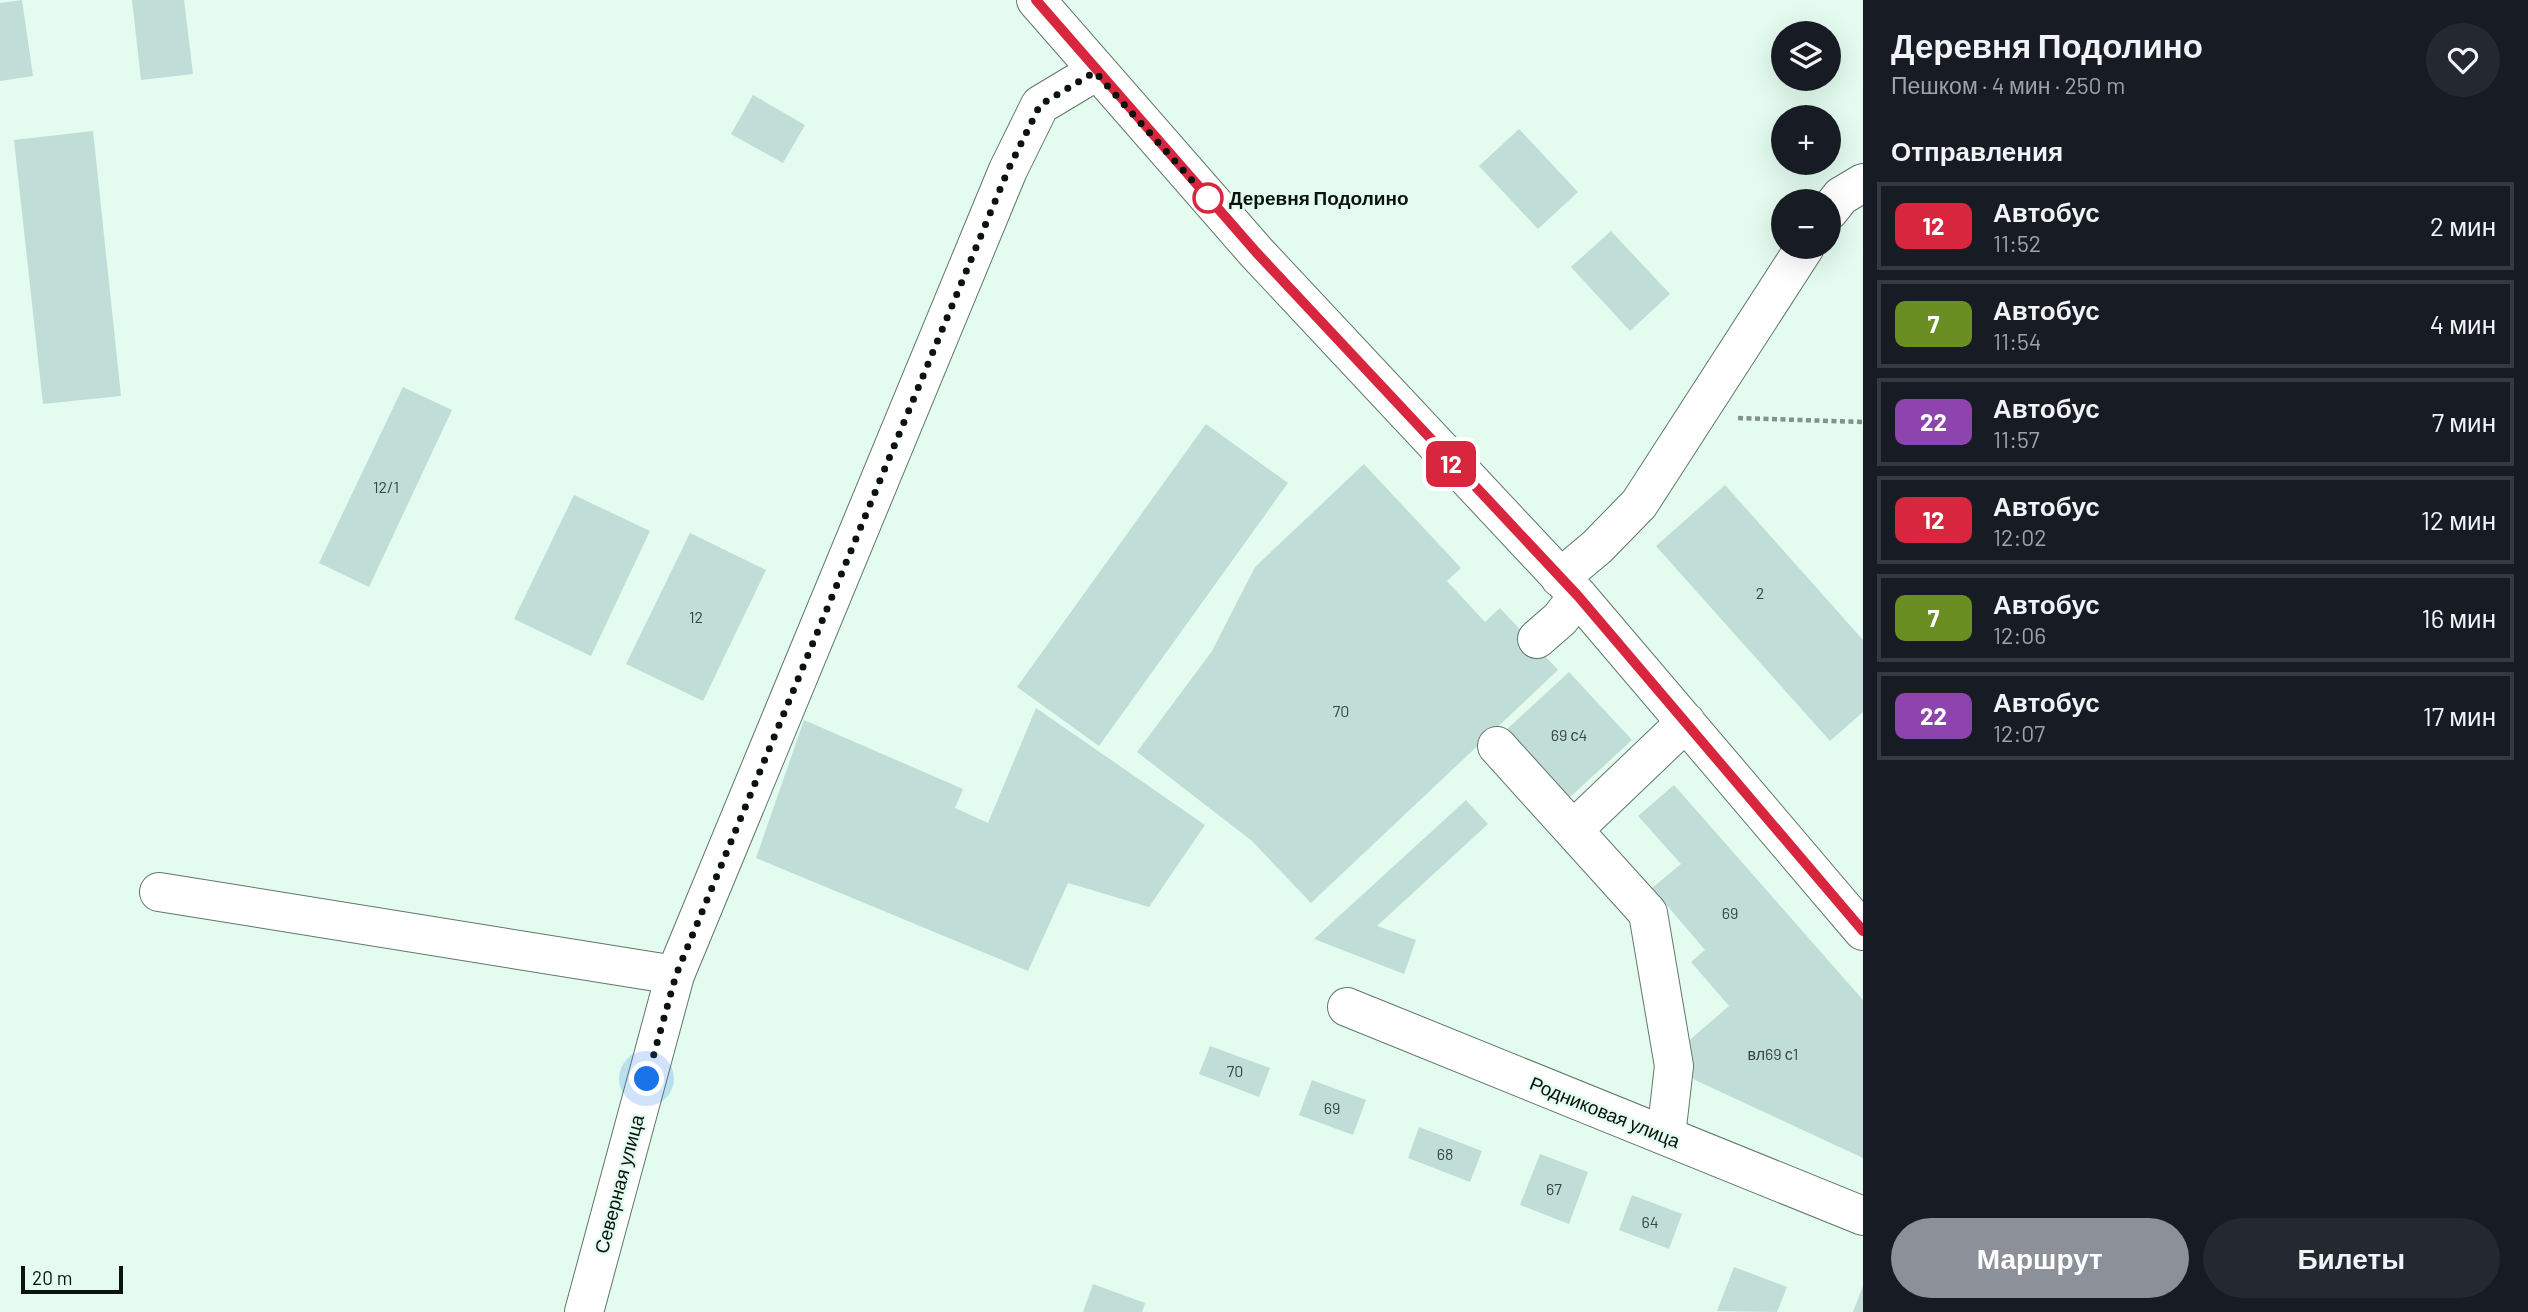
<!DOCTYPE html>
<html lang="ru">
<meta charset="utf-8">
<style>
:root{--surface:#171b24;--page:#242831;--text:#f1f3f6;--muted:#9ea1a6;--line:#363941;--accent:#8c9099}
body{margin:0;font-family:Barlow,sans-serif;background:var(--page);color:var(--text);height:100vh;display:flex;flex-direction:column;font-size:26px;white-space:nowrap}
*{box-sizing:border-box;margin:0}
p{font-size:23px;color:var(--muted)}
.icon{flex:none;width:38px;height:38px;fill:none;stroke:currentColor;stroke-width:2;stroke-linecap:round;stroke-linejoin:round}
.map{position:relative;flex:1;overflow:hidden}
.details{display:flex;flex-direction:column;background:var(--surface);width:665px}
.details>*{flex:none}
.badge{padding:0 14px;border-radius:10px;font-size:24px;line-height:46px}
.fabs{position:absolute;left:1771px;top:21px;display:grid;gap:14px}
.fabs a{display:grid;place-items:center;width:70px;height:70px;border-radius:50%;background:var(--surface);box-shadow:0 7px 28px #0002;font-size:35px}
.scale{position:absolute;left:21px;bottom:18px;width:102px;box-sizing:border-box;padding-left:7px;border:4px solid #0a130f;border-top:0;font-size:19px;line-height:24px;white-space:nowrap;color:#0a130f;-webkit-text-stroke:5px #e3fcef;paint-order:stroke}
.you{position:absolute;width:35px;height:35px;margin:-18px;border:5px solid #fff;border-radius:50%;background:#1a73e8;box-shadow:0 0 0 10px #1a73e833}
.map>.badge{position:absolute;translate:-50% -50%;box-shadow:0 0 0 4px #fff}
h2{padding:0 28px;font-size:26px;line-height:63px}
.round{display:grid;place-items:center;flex:none;width:74px;height:74px;border-radius:37px;background:var(--page)}
.head{display:flex;align-items:center;justify-content:space-between;height:119px;padding:0 28px}
h1{font-size:33px;font-weight:800;line-height:52px}
.action{display:flex;gap:14px;margin-top:auto;padding:14px 28px}
.action a{flex:1;height:80px;border-radius:42px;background:var(--accent);color:#fff;font-size:28px;font-weight:800;line-height:80px;text-align:center}
.action a+a{background:var(--page);color:var(--text)}
ul{padding:0;list-style:none}
li{display:flex;align-items:center;gap:21px;height:88px;margin:0 14px 10px;padding:0 14px;border:4px solid var(--line);border-radius:0px}
li div{flex:1}
li b{display:block;font-size:26px}
li em{font-style:normal}
li .badge{min-width:77px;font-weight:700;text-align:center}
main{display:flex;flex:1;min-height:0}
.map>svg:first-child{display:block}
.building{fill:#c0ddd8}
.lines{fill:none;stroke-linecap:round;stroke-linejoin:round}
.minor-casing{stroke:#60766b;stroke-width:40}
.path{stroke:#809289;stroke-width:4.5;stroke-dasharray:5 3.5;stroke-linecap:butt}
.minor{stroke:#fff;stroke-width:38}
.line-casing{stroke:#fff;stroke-width:16}
.line{stroke:#d7263d;stroke-width:10}
.walk{stroke:#0a130f;stroke-width:7;stroke-dasharray:0 12.6}
.stop-dot{fill:#fff;stroke:#d7263d;stroke-width:3.5}
.labels{text-anchor:middle;stroke-width:5;stroke-linejoin:round;paint-order:stroke}
.number-label{font-size:16px;fill:#384641}
.stop-label{font-size:19px;font-weight:bold;fill:#0a130f;stroke:#e3fcef;text-anchor:start}
.street-label{font-size:19px;fill:#0a130f;stroke:#e3fcef}
</style>
<main>
<div class="map">
<svg width="1863" height="1312" viewBox="0 0 1863 1312">
<rect width="100%" height="100%" fill="#e3fcef"/>
<path class="building" d="M22,0L33,76L0,81V3Z
M132,0H184L193,74L141,80Z
M753,95L805,125L783,163L731,134Z
M1519,129L1578,192L1538,229L1479,166Z
M93,131L121,396L43,404L14,140Z
M1611,231L1670,294L1630,331L1571,267Z
M403,387L452,410L369,587L319,563Z
M1206,424L1288,483L1099,746L1017,687Z
M1364,464L1461,568L1447,581L1485,622L1500,608L1558,670L1311,903L1252,841L1137,752L1212,651L1255,567Z
M1725,485L1863,640V712L1830,741L1656,546Z
M574,495L650,531L591,656L514,619Z
M690,533L766,570L703,701L626,664Z
M1569,672L1632,740L1569,798L1506,730Z
M1036,708L1205,825L1149,907L1068,883L1028,971L756,858L804,720L963,789L955,808L988,823Z
M1674,785L1863,1000V1158L1695,1080L1682,1065L1685,1044L1729,1006L1691,962L1705,950L1652,888L1681,864L1638,816Z
M1466,800L1488,824L1377,926L1416,940L1404,974L1314,939Z
M1210,1046L1270,1068L1259,1097L1199,1074Z
M1312,1080L1366,1100L1353,1135L1299,1115Z
M1419,1127L1482,1151L1470,1182L1408,1158Z
M1540,1154L1588,1172L1569,1224L1520,1205Z
M1632,1195L1682,1214L1669,1249L1619,1230Z
M1734,1267L1787,1287L1777,1312L1717,1311Z
M1093,1284L1145,1303L1142,1312H1083Z
M1863,1286V1312H1853Z"/>
<g class="lines">
<defs>
<path id="minor" d="M1036,0L1256,252L1578,596L1863,931
M1829,211L1841,196L1863,183
M1560,578L1597,547L1639,504L1805,247
M1537,639L1560,619L1578,596
M1497,746L1648,913L1674,1066L1666,1136
M1573,830L1686,722
M159,892L675,975
M1347,1007L1863,1216
M584,1312L675,975L1008,170L1040,105L1095,72"/>
</defs>
<use href="#minor" class="minor-casing"/>
<path class="path" d="M1738,418L1863,422"/>
<use href="#minor" class="minor"/>
</g>
<g class="lines">
<defs>
<path id="line" d="M1036,0L1256,252L1578,596L1863,931"/>
</defs>
<use href="#line" class="line-casing"/>
<use href="#line" class="line"/>
<path class="walk" d="M647,1079L676,975L1008,170L1040,105L1095,72L1208,198"/>
</g>
<circle class="stop-dot" cx="1208" cy="198" r="14"/>
<g class="labels">
<g class="number-label">
<text x="386" y="493">12/1</text>
<text x="1760" y="599">2</text>
<text x="696" y="623">12</text>
<text x="1341" y="717">70</text>
<text x="1569" y="741">69 с4</text>
<text x="1730" y="919">69</text>
<text x="1773" y="1060">вл69 с1</text>
<text x="1235" y="1077">70</text>
<text x="1332" y="1114">69</text>
<text x="1445" y="1160">68</text>
<text x="1554" y="1195">67</text>
<text x="1650" y="1228">64</text>
</g>
<g class="stop-label">
<text x="1229" y="205">Деревня Подолино</text>
</g>
<g class="street-label">
<text transform="translate(1605 1112) rotate(22)" y="7">Родниковая улица</text>
<text transform="translate(619 1184) rotate(-75)" y="7">Северная улица</text>
</g>
</g>
</svg>
<div class="fabs">
<a><svg class="icon" aria-label="layers" viewBox="0 0 24 24"><path d="M12 4l9 5-9 5-9-5zM3 14l9 5 9-5"/></svg></a>
<a>+</a>
<a>−</a>
</div>
<div class="scale">20 m</div>
<div class="you" style="left:647px;top:1079px"></div>
<b class="badge" style="left:1451px;top:464px;background:#d7263d;color:#fff">12</b>
</div>
<section class="details">
<div class="head"><div><h1>Деревня Подолино</h1><p>Пешком · 4 мин · 250 m</p></div><a class="round"><svg class="icon" aria-label="heart" viewBox="0 0 24 24"><path d="M12 20l-8-8c-3-5 5-10 8-4 3-6 11-1 8 4z"/></svg></a></div>
<h2>Отправления</h2>
<ul>
<li><span class="badge" style="background:#d7263d;color:#fff">12</span><div><b>Автобус</b><p>11:52</p></div><em>2 мин</em></li>
<li><span class="badge" style="background:#6b8e23;color:#fff">7</span><div><b>Автобус</b><p>11:54</p></div><em>4 мин</em></li>
<li><span class="badge" style="background:#8e44ad;color:#fff">22</span><div><b>Автобус</b><p>11:57</p></div><em>7 мин</em></li>
<li><span class="badge" style="background:#d7263d;color:#fff">12</span><div><b>Автобус</b><p>12:02</p></div><em>12 мин</em></li>
<li><span class="badge" style="background:#6b8e23;color:#fff">7</span><div><b>Автобус</b><p>12:06</p></div><em>16 мин</em></li>
<li><span class="badge" style="background:#8e44ad;color:#fff">22</span><div><b>Автобус</b><p>12:07</p></div><em>17 мин</em></li>
</ul>
<div class="action"><a>Маршрут</a><a>Билеты</a></div>
</section>
</main>
